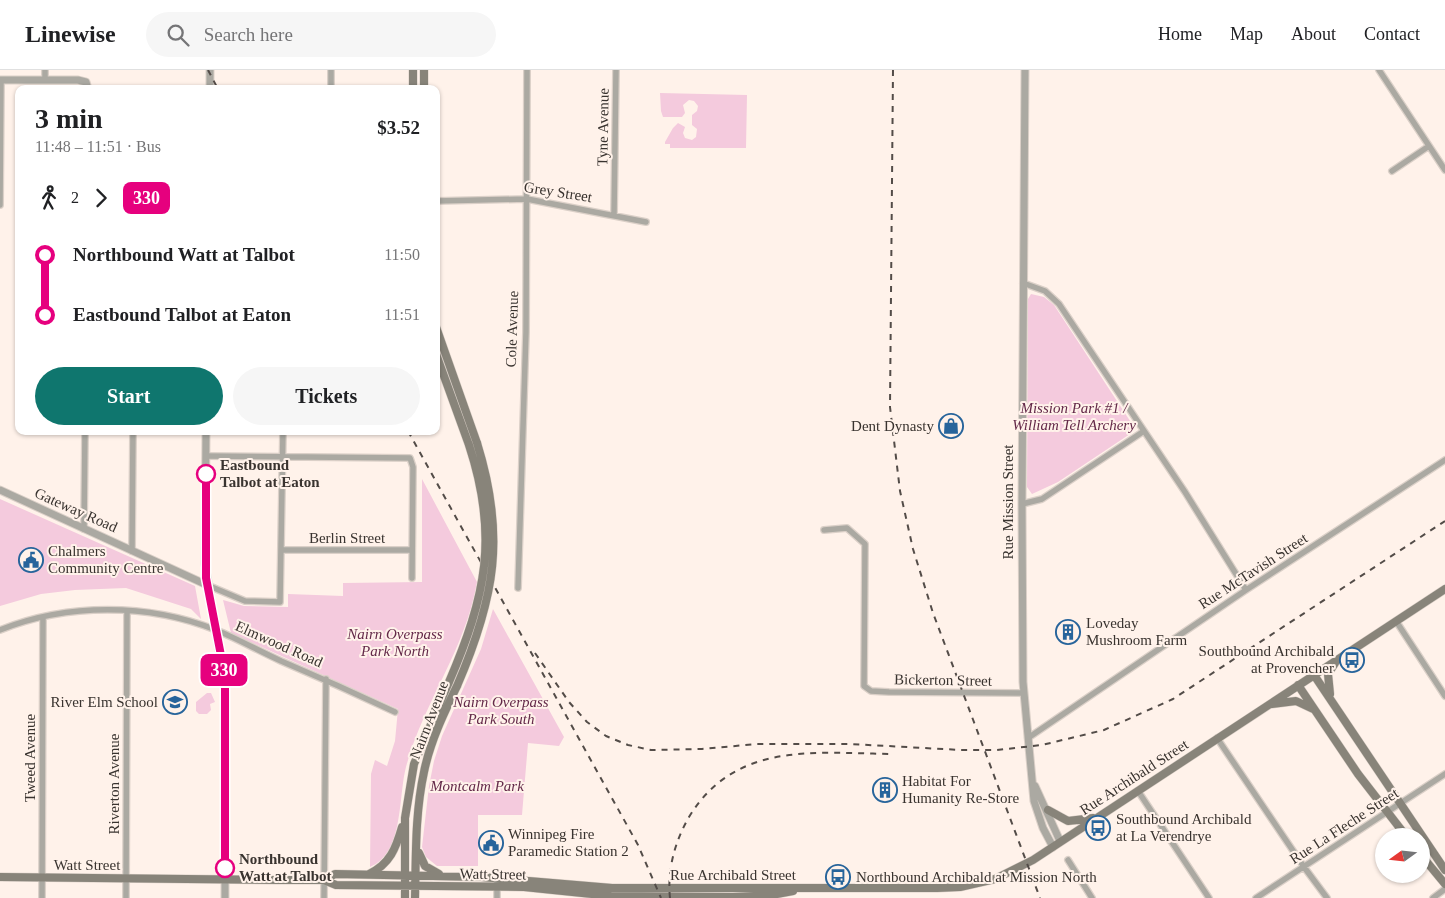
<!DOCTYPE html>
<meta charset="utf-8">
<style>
:root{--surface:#fff;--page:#f6f6f6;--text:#202124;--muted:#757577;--line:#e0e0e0;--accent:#0f766e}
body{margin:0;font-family:"Times New Roman",serif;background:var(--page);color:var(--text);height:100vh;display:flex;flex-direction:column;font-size:19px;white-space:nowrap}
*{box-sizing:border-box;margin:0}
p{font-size:16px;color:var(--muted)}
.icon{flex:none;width:28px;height:28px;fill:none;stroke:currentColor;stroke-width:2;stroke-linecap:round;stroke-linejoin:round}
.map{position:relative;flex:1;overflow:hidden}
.details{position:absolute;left:15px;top:15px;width:425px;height:350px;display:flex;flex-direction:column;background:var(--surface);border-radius:10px;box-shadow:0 1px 4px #0004}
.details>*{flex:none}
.badge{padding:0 10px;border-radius:8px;font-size:18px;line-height:32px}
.needle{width:32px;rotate:255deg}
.controls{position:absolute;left:1375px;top:758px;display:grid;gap:10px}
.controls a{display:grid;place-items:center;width:55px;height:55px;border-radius:50%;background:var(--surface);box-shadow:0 1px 4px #0004;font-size:25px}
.map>.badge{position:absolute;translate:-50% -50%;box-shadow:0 0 0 2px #fff}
.legs{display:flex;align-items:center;gap:8px;height:55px;padding:0 20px;font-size:16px}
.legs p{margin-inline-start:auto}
.summary{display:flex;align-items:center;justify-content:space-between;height:85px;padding:0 20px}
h1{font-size:28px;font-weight:800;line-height:38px}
.primary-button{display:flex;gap:10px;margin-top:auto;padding:10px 20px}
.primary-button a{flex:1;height:58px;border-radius:30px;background:var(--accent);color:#fff;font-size:20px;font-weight:800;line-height:58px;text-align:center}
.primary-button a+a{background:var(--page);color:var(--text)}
ul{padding:0 20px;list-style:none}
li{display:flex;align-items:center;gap:18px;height:60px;font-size:19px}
li i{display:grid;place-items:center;width:8px;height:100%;margin:0 6px;background:currentColor}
li i::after{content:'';width:12px;height:12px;margin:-6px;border:4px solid;border-radius:50%;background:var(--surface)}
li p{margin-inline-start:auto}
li:first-child i{background:linear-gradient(#0000 50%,currentColor 0)}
li:last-child i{background:linear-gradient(currentColor 50%,#0000 0)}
header{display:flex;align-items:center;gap:30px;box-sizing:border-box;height:70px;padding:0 25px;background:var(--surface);border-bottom:1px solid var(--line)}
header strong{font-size:24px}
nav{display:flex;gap:28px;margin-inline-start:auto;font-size:18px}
.search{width:350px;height:45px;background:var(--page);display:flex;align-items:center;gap:12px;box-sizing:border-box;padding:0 18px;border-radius:28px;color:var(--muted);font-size:19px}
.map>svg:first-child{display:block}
.green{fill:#f4cadd}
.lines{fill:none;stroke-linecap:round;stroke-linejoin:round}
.minor-casing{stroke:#dbd0c8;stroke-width:8}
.tertiary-casing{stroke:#dbd0c8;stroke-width:9}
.secondary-casing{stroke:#dbd0c8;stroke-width:9}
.minor{stroke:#aba9a2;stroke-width:5.5}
.tertiary{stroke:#aba9a2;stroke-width:7}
.secondary{stroke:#88847a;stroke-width:8}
.rail{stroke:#534c48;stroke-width:2;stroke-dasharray:6 6;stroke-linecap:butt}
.secondary-bridge-casing{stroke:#dbd0c8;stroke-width:9;stroke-linecap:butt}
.secondary-bridge{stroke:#88847a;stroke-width:8}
.line-1-casing{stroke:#fff;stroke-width:11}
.line-1{stroke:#e6007e;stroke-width:8}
.stop-1-dot{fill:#fff;stroke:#e6007e;stroke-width:2.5}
.labels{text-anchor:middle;stroke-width:4;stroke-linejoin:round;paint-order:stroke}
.street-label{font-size:15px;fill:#39332f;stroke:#fff2ea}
.park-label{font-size:15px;font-style:italic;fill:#642949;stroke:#fff2ea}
.poi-label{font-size:15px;fill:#39332f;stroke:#fff2ea;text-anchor:start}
.stop-label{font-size:15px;font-weight:bold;fill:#39332f;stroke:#fff2ea;text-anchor:start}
</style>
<header>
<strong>Linewise</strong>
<div class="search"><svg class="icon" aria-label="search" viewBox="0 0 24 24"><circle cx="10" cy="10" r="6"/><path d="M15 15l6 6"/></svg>Search here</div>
<nav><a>Home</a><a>Map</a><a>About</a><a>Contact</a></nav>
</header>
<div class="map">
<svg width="1445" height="828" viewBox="0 0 1445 828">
<rect width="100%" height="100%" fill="#fff2ea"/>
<path class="green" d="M660,23L747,25L746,78H670V74H665V72L673,58L678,53L685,57L683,63L685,68L692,70L696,67L697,59L692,55V45L697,41L698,36L694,31L689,30L683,35L685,43L682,47H663L661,41Z
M1031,224L1044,227L1054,235L1134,357L1130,364L1058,412L1032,424L1027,417L1028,229Z
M422,409L477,512C465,581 423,633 406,697C398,727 404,783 370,797L371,704L375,690L387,696L395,671L398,639L231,563L223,530L244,536L288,537V524L343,526V513L422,512Z
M0,429L195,516L201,549L191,539L126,518L75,520L41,524L0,536Z
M493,539L564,667L559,676L528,673L522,745H478V796H437L426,787L422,777L429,716L434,691L442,666L481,579Z
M207,623H211L215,632L210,634L211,640L207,644H199L196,641V632Z"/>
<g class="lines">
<defs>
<path id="minor" d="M1379,0L1445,100
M45,10V0
M331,19V0
M1392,101L1429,76
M436,131L527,129L646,152
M0,135L1,10
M614,145L616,0
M1023,213L1045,221L1059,234L1185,422L1246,520
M206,386L410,388L413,397L412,508
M1022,434L1042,429L1144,361
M84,459L85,361
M824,460L847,458L865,474L864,616L871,621L889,622L1024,623
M282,480H412
M132,481L133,361
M207,515L245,531L280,532L283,361
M518,518L526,262L527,0
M1396,551L1445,626
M0,560C67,533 148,533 216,560C238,569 259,581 281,591C319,607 357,624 395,642
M1028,668L1246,520L1445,390
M1217,668L1304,797L1327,828
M1138,721L1209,828
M1068,790L1092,828
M497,808V828
M42,828L43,548
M126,828L127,541
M324,828L326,609
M1256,828L1445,704
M1433,828L1445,819"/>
<path id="tertiary" d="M1025,0L1022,434L1023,612L1034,731L1043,758L1053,777
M0,10H78L86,12L88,19
M210,19V0
M206,361L205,494L225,617V828
M0,420L207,515
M1035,716L1060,771"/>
<path id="secondary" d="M413,19V0
M424,19V0
M436,257L477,373
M436,284L469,375
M1314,605L1445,800
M1298,615L1358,704L1406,766
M1330,624L1328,604L1335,593
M1272,634L1296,631L1313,639
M1048,740L1068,751L1093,748
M419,783L425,796L439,804
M1421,785L1445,814
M369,804C390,794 396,778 402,757
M0,807L278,810H324L335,804L481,807L612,818H937L960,817L995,809L1033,790L1445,519
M324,810L336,815L524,817L611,826L733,827L772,825L793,821
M405,828V748L414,694L449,612
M415,828C416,786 415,743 424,702C430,672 444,643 457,616"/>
</defs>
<use href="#minor" class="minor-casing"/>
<use href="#tertiary" class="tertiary-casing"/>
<use href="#secondary" class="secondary-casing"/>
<use href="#minor" class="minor"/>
<use href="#tertiary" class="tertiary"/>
<use href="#secondary" class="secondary"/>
<path class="rail" d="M208,0L218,19
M893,0L890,337L900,421L913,479L933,543L1040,828
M408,361L638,775L661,828
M535,583L569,632L587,652L606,666L628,675L651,680L702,679L757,674H850L961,680H997L1042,675L1104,660L1173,629L1445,451
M670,828C667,800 675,771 689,747C735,671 815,683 892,684"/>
<defs>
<path id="secondary-bridge" d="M449,612C486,526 499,466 469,375
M457,616C495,528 506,466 477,373"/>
</defs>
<use href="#secondary-bridge" class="secondary-bridge-casing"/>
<use href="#secondary-bridge" class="secondary-bridge"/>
</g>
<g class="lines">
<defs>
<path id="line-1" d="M206,404V508L224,601L225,617V798"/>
</defs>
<use href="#line-1" class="line-1-casing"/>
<use href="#line-1" class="line-1"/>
</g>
<defs>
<symbol id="shop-ring" viewBox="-11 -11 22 22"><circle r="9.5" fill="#fff2ea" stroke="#27649b" stroke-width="1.5"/><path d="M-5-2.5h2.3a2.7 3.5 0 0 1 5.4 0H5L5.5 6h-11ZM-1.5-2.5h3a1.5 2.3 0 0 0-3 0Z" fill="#27649b"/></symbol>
<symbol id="civic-ring" viewBox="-11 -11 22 22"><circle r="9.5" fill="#fff2ea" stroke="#27649b" stroke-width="1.5"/><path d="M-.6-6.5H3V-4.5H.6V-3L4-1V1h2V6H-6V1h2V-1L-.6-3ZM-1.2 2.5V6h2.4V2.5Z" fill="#27649b"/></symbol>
<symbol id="building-ring" viewBox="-11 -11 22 22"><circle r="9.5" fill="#fff2ea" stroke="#27649b" stroke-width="1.5"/><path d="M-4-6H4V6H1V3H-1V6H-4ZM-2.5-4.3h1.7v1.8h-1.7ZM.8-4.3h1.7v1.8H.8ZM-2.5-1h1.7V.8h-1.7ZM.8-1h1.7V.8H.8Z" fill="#27649b"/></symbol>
<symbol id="bus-ring" viewBox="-11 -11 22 22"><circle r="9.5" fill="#fff2ea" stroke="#27649b" stroke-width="1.5"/><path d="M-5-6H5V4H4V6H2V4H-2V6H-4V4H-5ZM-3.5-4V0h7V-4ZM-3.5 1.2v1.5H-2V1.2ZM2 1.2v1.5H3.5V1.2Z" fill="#27649b"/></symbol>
<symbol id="school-ring" viewBox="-11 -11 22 22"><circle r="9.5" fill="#fff2ea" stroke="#27649b" stroke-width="1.5"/><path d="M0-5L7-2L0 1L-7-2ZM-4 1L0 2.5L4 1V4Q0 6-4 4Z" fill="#27649b"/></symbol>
</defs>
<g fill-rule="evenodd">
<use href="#shop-ring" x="937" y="342" width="28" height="28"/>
<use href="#civic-ring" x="17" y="476" width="28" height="28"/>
<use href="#building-ring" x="1054" y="548" width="28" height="28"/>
<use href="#bus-ring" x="1338" y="576" width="28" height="28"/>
<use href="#school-ring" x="161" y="618" width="28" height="28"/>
<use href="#building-ring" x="871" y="706" width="28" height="28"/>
<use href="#bus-ring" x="1084" y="744" width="28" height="28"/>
<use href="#civic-ring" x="477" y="759" width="28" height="28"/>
<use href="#bus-ring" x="824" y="793" width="28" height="28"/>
</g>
<g class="stop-1-dot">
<circle cx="206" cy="404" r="9"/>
<circle cx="225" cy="798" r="9"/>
</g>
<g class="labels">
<g class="street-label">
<text transform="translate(603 57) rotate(-89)" y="5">Tyne Avenue</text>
<text transform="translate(558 122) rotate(9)" y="5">Grey Street</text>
<text transform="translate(512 259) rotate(-88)" y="5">Cole Avenue</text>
<text transform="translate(1008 432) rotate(-90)" y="5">Rue Mission Street</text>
<text transform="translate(76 440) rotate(24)" y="5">Gateway Road</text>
<text x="347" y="473">Berlin Street</text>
<text transform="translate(1253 501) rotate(-33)" y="5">Rue McTavish Street</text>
<text transform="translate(279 574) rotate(24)" y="5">Elmwood Road</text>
<text transform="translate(943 610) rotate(1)" y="5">Bickerton Street</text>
<text transform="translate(429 650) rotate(-69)" y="5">Nairn Avenue</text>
<text transform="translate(30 688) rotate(-90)" y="5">Tweed Avenue</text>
<text transform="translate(1134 707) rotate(-33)" y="5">Rue Archibald Street</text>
<text transform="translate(114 714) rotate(-90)" y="5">Riverton Avenue</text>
<text transform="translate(1344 756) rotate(-33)" y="5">Rue La Fleche Street</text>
<text x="87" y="800">Watt Street</text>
<text transform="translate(493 804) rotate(1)" y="5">Watt Street</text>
<text x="733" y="810">Rue Archibald Street</text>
</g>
<g class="park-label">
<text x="1074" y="343">Mission Park #1 /<tspan x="1074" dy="17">William Tell Archery</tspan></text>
<text x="395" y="569">Nairn Overpass<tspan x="395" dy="17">Park North</tspan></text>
<text x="501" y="637">Nairn Overpass<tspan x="501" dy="17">Park South</tspan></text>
<text x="477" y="721">Montcalm Park</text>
</g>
<g class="poi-label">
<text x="934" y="361" text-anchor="end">Dent Dynasty</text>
<text x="48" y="486">Chalmers<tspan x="48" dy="17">Community Centre</tspan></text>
<text x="1086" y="558">Loveday<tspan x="1086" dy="17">Mushroom Farm</tspan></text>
<text x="1334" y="586" text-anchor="end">Southbound Archibald<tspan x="1334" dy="17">at Provencher</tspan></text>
<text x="158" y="637" text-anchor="end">River Elm School</text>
<text x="902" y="716">Habitat For<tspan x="902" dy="17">Humanity Re-Store</tspan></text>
<text x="1116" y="754">Southbound Archibald<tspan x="1116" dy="17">at La Verendrye</tspan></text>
<text x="508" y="769">Winnipeg Fire<tspan x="508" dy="17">Paramedic Station 2</tspan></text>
<text x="856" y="812">Northbound Archibald at Mission North</text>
</g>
<g class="stop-label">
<text x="220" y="400">Eastbound<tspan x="220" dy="17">Talbot at Eaton</tspan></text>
<text x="239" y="794">Northbound<tspan x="239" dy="17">Watt at Talbot</tspan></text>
</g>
</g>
</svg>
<div class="controls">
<a><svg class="needle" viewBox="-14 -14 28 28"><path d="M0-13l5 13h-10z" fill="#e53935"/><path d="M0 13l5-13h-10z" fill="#757577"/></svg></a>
</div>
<b class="badge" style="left:224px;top:600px;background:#e6007e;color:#fff">330</b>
<section class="details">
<div class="summary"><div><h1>3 min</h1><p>11:48 – 11:51 · Bus</p></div><b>$3.52</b></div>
<div class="legs"><svg class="icon" aria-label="walk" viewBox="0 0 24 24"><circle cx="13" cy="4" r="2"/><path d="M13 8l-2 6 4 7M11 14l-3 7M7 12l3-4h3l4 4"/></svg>2<svg class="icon" aria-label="forward" viewBox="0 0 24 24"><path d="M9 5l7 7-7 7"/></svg><b class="badge" style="background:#e6007e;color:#fff">330</b></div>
<ul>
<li><i style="color:#e6007e"></i><b>Northbound Watt at Talbot</b><p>11:50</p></li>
<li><i style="color:#e6007e"></i><b>Eastbound Talbot at Eaton</b><p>11:51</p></li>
</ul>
<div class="primary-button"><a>Start</a><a>Tickets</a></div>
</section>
</div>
